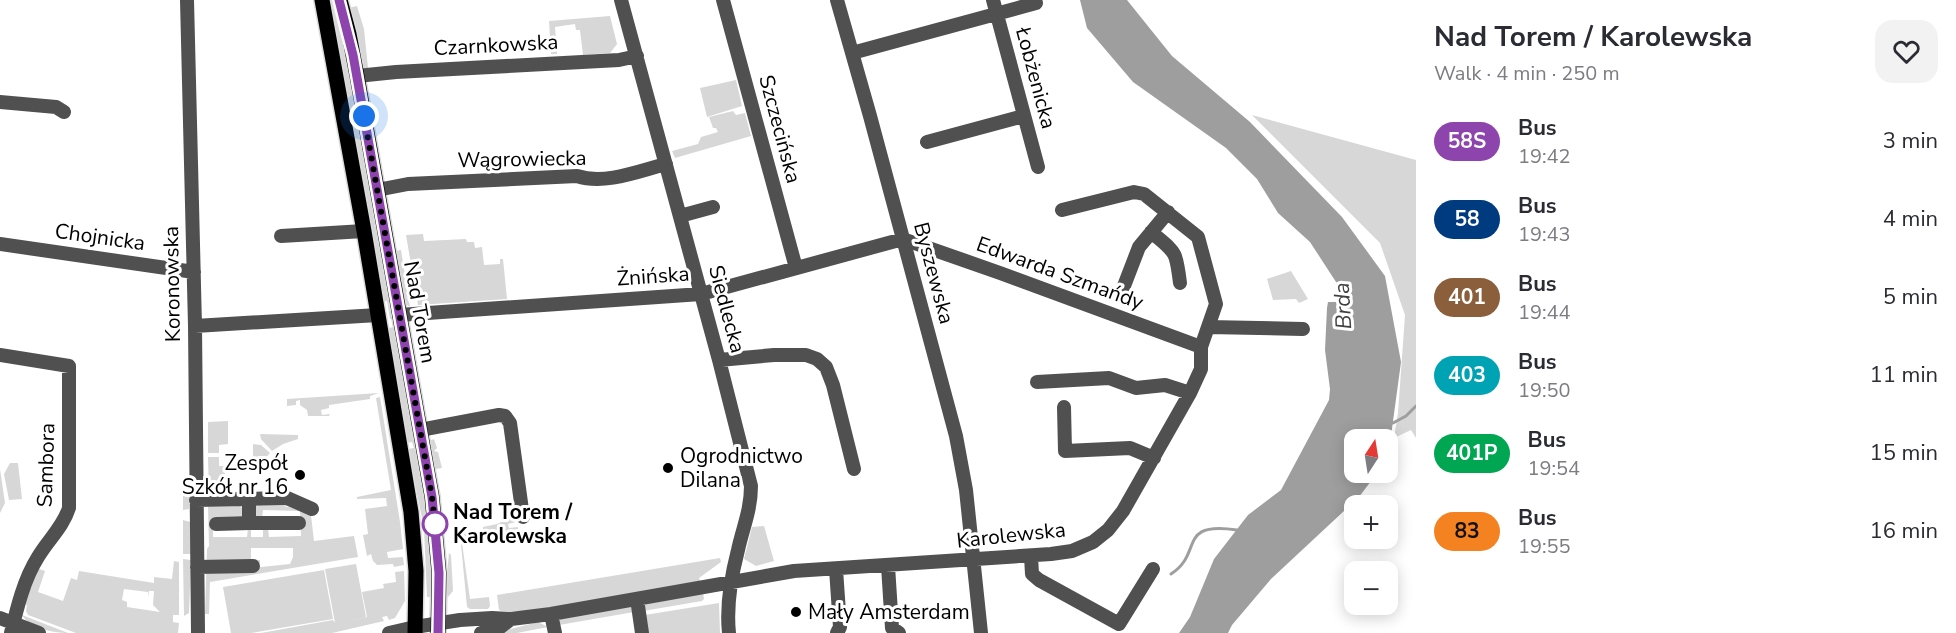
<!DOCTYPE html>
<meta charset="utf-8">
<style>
:root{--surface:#fff;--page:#f2f2f3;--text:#2b2b33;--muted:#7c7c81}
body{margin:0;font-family:"Nunito Sans",sans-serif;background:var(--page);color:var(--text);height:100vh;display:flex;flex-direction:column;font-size:22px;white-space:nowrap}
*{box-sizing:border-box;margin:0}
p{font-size:20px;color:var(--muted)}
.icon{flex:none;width:33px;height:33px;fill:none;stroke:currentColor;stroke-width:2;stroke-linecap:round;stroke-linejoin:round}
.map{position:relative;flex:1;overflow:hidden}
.panel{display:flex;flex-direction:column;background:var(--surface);width:540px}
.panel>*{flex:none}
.badge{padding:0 12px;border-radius:20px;font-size:21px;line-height:39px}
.needle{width:39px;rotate:12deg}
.controls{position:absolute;left:1344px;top:429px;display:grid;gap:12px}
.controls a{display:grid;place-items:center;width:54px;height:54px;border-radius:12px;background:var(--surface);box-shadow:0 3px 15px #0003;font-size:30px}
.you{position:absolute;width:30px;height:30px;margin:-15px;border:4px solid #fff;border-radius:50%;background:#1a73e8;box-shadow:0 0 0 9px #1a73e833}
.map>.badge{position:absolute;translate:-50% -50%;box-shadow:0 0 0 3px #fff}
.round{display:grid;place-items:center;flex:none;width:63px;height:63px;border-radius:18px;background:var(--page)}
.overview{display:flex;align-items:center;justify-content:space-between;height:102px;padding:0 18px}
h1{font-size:28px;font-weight:700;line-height:45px}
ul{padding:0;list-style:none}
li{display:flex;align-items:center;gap:18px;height:78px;padding:0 18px}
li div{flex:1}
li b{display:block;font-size:22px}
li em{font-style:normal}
li .badge{min-width:66px;font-weight:700;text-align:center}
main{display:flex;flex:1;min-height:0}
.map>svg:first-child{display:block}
.green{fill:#d7d7d7;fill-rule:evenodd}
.water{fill:#9e9e9e}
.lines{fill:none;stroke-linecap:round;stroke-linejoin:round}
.stream{stroke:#9e9e9e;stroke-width:3}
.major-casing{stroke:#dbdbdb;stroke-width:18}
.minor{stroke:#505050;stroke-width:14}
.major{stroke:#000;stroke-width:15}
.line-casing{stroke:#fff;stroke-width:14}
.line{stroke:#8e44ad;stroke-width:9}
.walk{stroke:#000;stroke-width:6;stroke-dasharray:0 10.8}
.poi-dot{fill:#000;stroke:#fff;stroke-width:2}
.stop-dot{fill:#fff;stroke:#8e44ad;stroke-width:3}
.labels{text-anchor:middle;stroke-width:6;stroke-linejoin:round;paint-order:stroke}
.street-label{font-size:21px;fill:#000;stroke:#fff}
.poi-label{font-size:21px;fill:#000;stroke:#fff;text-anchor:start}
.stop-label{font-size:21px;font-weight:bold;fill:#000;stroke:#fff;text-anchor:start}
.water-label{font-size:22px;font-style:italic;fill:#3f3f3f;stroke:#fff}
</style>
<main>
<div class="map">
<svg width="1416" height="633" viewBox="0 0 1416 633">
<rect width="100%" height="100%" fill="#fff"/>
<path class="green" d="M328,0H334L344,39L395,319H390L387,301L382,302Z
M357,6L364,29L368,68L367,71L363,68L348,8Z
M610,16L617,44L610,53L583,55L580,30H576L575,24L555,27L557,54H551L549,21Z
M736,80L742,106L707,117L700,88Z
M733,111L736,115L745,113L751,136L675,158L672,151L698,144L701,137L718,132L716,128H713L709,117Z
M1252,115L1416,160V438L1411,430L1394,438L1398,413L1405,315L1380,243Z
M423,234L424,241L466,239L467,242H474L475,248L482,247L484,265L500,264V259H503L507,299L418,305L406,235Z
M400,250H401L410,307L405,304L396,251Z
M1291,271L1308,299L1299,303L1296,299L1273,300L1267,279Z
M384,309L388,328L395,327L428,514L433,597H427L424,528L408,449L414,448L412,442L406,443Z
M379,393L370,396V399L329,405V408L321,410L322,415L330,414L329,416H308L307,410L300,405V400L296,401V405L287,406V399Z
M380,397L400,522L403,549L387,552L388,558L403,557L404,565L394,567L393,564L377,565L373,561L371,554L367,556L363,535L368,534L365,509L387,506L386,498L357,499V497L391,490L376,398Z
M228,421V444L219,445V453H208V422Z
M260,434L298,435V439L283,444L272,451L261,439Z
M434,439L437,448L434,451L438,452L442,468L436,469L434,467L429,441Z
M253,444L261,445L270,453L263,461L253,462Z
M208,457H219V466H225V493L209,494Z
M10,463H18L22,499L9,500L4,474Z
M0,469L5,503L0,513Z
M183,479L187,480L190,492L189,509L183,510Z
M239,505L244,510V516L213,517V537H247L248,528L251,530V537H263V528H268L269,537L301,536L300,511L263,510L262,519H255V506C280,505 288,504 311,515L314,541L354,536L358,557L210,582L209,614H205L207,549L209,546L208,506ZM251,548H293V557L290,564L251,568L257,563H260V560H251Z
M515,516L516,522L508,524L509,528L518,527V531L501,533V537L462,543L470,599L489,597L490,606L488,609H470L467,607L460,534L483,532V527L497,524Z
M183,520L190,522L191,554H183Z
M764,526L774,561L756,566L744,559L752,527Z
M449,553L451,555L453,591L448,597L445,593Z
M720,558L721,562L699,578L700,581C670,587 516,619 499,610L497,595Z
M183,559L191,560L189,613L184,616Z
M174,561L179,562V615H173V622L179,623L178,633H76L28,615L26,611L27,605L24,604L39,569L45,571L38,592L63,601L71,578L77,580L79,571L154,583V577L172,579ZM124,589L148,592V597L149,591H154L153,605L160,612L127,607V602L122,600Z
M356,564L366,617L347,621L367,617L362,592L384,588L383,584L396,582L395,572L404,571L405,601L395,618L389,620L387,616L382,617L384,621L332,633H261L333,620L335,623L325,569Z
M324,570L333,619L251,633H231L223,587Z
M703,592L704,599L702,601L643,611L646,603Z
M719,603L720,633H648L645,615Z
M625,606L630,607L634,612L559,625L560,619Z
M22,615L68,633C54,633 29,628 22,615Z
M538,622L548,627L517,633H496Z"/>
<path class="water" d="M1080,0H1127L1172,56L1250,122L1342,217L1385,276L1401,362L1388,458V440H1354V472L1377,473L1359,497L1271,579L1232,625L1228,633H1179L1190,617L1214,559L1248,515L1281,490L1329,400L1330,389L1325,350L1327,308L1328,302H1346L1347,289L1336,282L1310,242L1278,213L1257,179L1226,148L1133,82L1087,28Z"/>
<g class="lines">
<path class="stream" d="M1393,423L1406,416L1416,406
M1171,574C1204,553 1176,521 1237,530"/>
<defs>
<path id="major" d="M322,0L364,231L411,512L416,571L415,633
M340,0L349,34L357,76L432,497L439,573L438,633"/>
</defs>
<use href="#major" class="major-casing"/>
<path class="minor" d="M187,0L195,326L198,633
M621,0L719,360L751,486C751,510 743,527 738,550C731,577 726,605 729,633
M723,0L796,268
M837,0L870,116L956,436L966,490L981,633
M993,0L1038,167
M852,53L1036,3
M357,76L396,72L619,60L637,56
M0,102L56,107L64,112
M927,142L1024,116
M377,190L408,184L577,176C605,185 639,171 666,164
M680,216L713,207
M1151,232C1176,253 1176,250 1180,283
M281,236L364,231
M0,244L194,272
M1124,286L1139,247L1168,212
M399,315L701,294L903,239L1000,273L1201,347
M195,326L378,315
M1208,327L1303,329
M0,355L69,366V508C63,527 48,540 38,557C24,579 17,608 11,633
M719,360L774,355H806L817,359L826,367L833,385L854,469
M1037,382L1109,378L1136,388L1165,385L1190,393
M1064,407L1065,451L1130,448L1154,458
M420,430L499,415L505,416L510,423L523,517
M249,499V523H299
M196,500L287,498L312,509
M216,524L249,523
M1031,556L1032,574L1039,580L1119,624L1153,569
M888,566L892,628L899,633
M197,567L253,566
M836,569L840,627L837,633
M637,599L642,633
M551,614L555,633
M0,618L39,633
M389,633L415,627L460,620L492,618L511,619L551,614L794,571L1051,554L1072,551L1093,542L1108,530L1123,511L1190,393L1201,369V347L1216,304L1198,237L1144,194L1134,192L1062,210
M481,633L498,629L511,619"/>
<use href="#major" class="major"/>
</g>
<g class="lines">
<defs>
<path id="line" d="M339,0L353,55L432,497L439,573L438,633"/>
</defs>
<use href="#line" class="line-casing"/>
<use href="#line" class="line"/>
<path class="walk" d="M364,116L432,497L435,524"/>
</g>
<g class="poi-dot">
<circle cx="668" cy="468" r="6"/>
<circle cx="300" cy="475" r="6"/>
<circle cx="796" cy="612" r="6"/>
</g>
<circle class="stop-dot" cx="435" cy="524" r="12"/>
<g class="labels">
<g class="street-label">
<text transform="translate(496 45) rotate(-3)" y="7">Czarnkowska</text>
<text transform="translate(1036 78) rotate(75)" y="7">Łobżenicka</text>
<text transform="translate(780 129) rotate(75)" y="7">Szczecińska</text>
<text transform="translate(522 159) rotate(-1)" y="7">Wągrowiecka</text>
<text transform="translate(100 237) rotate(8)" y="7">Chojnicka</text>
<text transform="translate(934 273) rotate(75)" y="7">Byszewska</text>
<text transform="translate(1060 273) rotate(20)" y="7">Edwarda Szmańdy</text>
<text transform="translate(653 276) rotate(-4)" y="7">Żnińska</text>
<text transform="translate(172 284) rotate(-91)" y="7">Koronowska</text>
<text transform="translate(727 309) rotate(75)" y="7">Siedlecka</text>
<text transform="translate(420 312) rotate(80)" y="7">Nad Torem</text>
<text transform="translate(46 465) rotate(-88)" y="7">Sambora</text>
<text transform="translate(1011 535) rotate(-6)" y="7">Karolewska</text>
</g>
<g class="poi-label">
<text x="680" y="463">Ogrodnictwo<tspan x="680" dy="24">Dilana</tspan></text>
<text x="288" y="470" text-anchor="end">Zespół<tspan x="288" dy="24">Szkół nr 16</tspan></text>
<text x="808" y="619">Mały Amsterdam</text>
</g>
<g class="stop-label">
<text x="453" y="519">Nad Torem /<tspan x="453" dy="24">Karolewska</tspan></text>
</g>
<g class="water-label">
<text transform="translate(1342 306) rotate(-93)" y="8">Brda</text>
</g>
</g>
</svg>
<div class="controls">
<a><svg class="needle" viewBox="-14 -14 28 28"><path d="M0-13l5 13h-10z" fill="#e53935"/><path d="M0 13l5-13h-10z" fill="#7c7c81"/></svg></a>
<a>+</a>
<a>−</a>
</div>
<div class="you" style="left:364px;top:116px"></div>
</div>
<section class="panel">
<div class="overview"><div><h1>Nad Torem / Karolewska</h1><p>Walk · 4 min · 250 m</p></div><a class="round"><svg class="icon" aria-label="heart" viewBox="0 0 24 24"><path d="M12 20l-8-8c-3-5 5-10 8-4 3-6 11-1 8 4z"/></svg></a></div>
<ul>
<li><span class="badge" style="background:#8e44ad;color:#fff">58S</span><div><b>Bus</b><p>19:42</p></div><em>3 min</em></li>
<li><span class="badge" style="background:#003b80;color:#fff">58</span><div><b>Bus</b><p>19:43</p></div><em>4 min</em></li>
<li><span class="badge" style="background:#8b5e3c;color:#fff">401</span><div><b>Bus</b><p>19:44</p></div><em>5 min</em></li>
<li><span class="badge" style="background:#00a3b4;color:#fff">403</span><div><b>Bus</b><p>19:50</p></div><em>11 min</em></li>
<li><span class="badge" style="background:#00a651;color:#fff">401P</span><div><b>Bus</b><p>19:54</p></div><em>15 min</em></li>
<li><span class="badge" style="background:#f58220;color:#111">83</span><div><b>Bus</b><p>19:55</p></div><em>16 min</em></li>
</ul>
</section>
</main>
